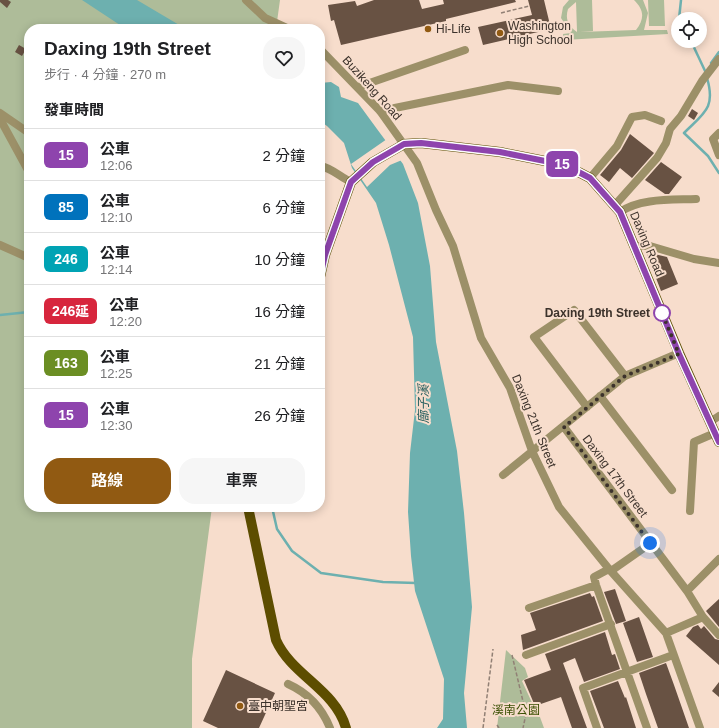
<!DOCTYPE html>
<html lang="zh-TW">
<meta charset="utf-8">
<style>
:root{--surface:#fff;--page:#f6f6f6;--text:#202124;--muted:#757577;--line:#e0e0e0;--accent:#915a12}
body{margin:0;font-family:Helvetica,"Noto Sans TC",sans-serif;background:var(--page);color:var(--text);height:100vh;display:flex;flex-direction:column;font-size:15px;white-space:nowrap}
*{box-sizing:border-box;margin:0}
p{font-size:13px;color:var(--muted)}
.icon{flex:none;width:22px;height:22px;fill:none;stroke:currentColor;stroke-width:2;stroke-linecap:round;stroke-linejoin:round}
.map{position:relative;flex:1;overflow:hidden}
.drawer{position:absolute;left:24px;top:24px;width:301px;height:488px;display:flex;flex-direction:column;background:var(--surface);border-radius:16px;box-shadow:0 2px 10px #0003}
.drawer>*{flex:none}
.badge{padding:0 8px;border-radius:6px;font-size:14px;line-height:26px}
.controls{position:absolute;left:671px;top:12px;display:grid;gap:8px}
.controls a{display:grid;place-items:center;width:36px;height:36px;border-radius:50%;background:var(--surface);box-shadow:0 2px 10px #0003;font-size:20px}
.you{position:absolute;width:20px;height:20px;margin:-10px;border:3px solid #fff;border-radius:50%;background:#1a73e8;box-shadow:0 0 0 6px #1a73e833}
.map>.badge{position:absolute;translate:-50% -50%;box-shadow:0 0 0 2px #fff}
h2{padding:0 20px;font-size:15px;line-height:36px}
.round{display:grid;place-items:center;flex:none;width:42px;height:42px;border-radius:16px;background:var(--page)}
.headline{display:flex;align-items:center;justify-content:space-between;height:68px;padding:0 20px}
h1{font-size:19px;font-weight:600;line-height:30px}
.action{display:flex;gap:8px;margin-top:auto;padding:8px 20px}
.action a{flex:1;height:46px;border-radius:16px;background:var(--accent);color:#fff;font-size:16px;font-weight:600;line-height:46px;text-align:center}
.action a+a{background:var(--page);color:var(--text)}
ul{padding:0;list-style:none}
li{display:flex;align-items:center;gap:12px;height:52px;padding:0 20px;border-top:1px solid var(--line)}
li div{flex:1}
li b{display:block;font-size:15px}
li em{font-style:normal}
li .badge{min-width:44px;font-weight:700;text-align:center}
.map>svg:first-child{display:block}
.green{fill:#aebc99;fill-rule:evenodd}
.water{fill:#6db0af}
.pier{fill:#f7ddcc}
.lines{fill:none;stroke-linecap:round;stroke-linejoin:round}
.stream{stroke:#6db0af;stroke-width:2.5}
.building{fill:#685243}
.path{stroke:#918075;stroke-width:1.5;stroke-dasharray:4 2;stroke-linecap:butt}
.minor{stroke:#9c9068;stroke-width:8}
.major{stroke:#5d4d00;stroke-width:10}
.line-casing{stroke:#fff;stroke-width:9}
.line{stroke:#8e44ad;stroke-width:6}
.walk{stroke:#3c322b;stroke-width:4;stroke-dasharray:0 7.2}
.poi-dot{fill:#915a12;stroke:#f7ddcc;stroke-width:1.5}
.stop-dot{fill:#fff;stroke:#8e44ad;stroke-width:2}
.labels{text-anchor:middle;stroke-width:4;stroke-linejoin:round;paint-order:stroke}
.poi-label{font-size:12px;fill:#3c322b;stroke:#f7ddcc;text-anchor:start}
.street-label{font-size:12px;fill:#3c322b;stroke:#f7ddcc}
.stop-label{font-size:12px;font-weight:bold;fill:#3c322b;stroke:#f7ddcc;text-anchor:end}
.park-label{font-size:12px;fill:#3a4f02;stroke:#f7ddcc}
.water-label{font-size:13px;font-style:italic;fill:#265f5f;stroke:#f7ddcc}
</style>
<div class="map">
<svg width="719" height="728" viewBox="0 0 719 728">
<rect width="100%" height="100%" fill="#f7ddcc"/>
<path class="green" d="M0,0H280L276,29H29V507H212L192,659V728H0Z
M569,0H592L593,31L580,32L636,30C645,18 644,10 634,0H643L648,13L644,30H667L668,34L564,40L563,34L571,33L561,18L563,7ZM576,2L577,31V32C568,26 565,19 568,9Z
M648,0H664L665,26H649Z
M506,650L525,668L528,677L522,681L534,707L537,709L544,728H497Z"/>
<path class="water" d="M82,0H137L186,29H126Z
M331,82L339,87L341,97L358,103L377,129L403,164L418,203L430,266L436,342L457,451L464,513L472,607L464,693L467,728H437L443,719L444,679L415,591L411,556L408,512L410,453L415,410L413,337L389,245L376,203L352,168L344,143L327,126L320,121V83Z"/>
<path class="pier" d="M387,139L402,160L390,165L367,187L351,164Z"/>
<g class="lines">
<path class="stream" d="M679,19L681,0
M691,41L706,73
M711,63L719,52
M707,78C716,108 704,113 684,133L708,156L719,173
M0,315L29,312
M272,507L277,529L292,551L321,573L383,582L416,583"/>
</g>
<path class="building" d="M0,0H8L11,2L7,8L0,2Z
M374,0H419L422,9L444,4L443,0H515L516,2L446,19V21L341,45L334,20L331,21L328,5L355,1L357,6Z
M528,0H544L551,29L483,45L478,27L532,15Z
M19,45L26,49L22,56L15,52Z
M692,109L698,113L694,120L688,116Z
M630,134L654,153L632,178L620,168L609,182L600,175L621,150Z
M661,162L682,177L669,194H665L645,180Z
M646,252L667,257L678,284L661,291Z
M615,589L626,621L616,624L604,592Z
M590,593L592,597L594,596L603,621L523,650L521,635L536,630L530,613Z
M719,599V627L706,611Z
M639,617L653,657L637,662L623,623Z
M698,625L701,629L704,626L715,639L719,640V665L686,636L693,627Z
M605,632L612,655L615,654L620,669L584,682L575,658L563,663L587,728H572L561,697L535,706L524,680L551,670L545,654Z
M666,663L674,685L689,728H658L646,694L639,673Z
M226,670L275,693L259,728H218L203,721Z
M618,681L625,698L626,697L636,728H604L590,691Z
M719,682V697L712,691Z"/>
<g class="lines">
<path class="path" d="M501,13L529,6
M512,655L526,714L523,728
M497,725L499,728
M483,728L493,649"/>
<path class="minor" d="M246,0L265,18L289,29
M320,49L380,111L417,163L436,210L453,246L481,338L510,388L532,451L559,507L609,569L666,633L700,728
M358,87L465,50
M380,111L508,85L558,91
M0,113L29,133
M0,119L29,172
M719,133L713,139L719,155
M320,166C332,168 340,177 351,182
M590,178L617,146L632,117L645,115L661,121
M615,205L657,158L666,143L670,129L681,116L702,81L719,59
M620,212C640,198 671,200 696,199
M0,245L29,258
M635,246H650L694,259L719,263
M600,396L672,490
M587,407L534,337L574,310L625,376
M710,422L719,416
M564,427L687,591L703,617L719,635
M503,475L625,376L679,353
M690,511L694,442L715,433
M609,569L594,577L596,585L647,728
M611,571L651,543
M687,591L719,559
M529,608L596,585
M666,633L703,617
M526,655L611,624
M288,684C308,693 322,708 330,728
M597,728L583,688L673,655"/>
<path class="major" d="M320,277L325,255L351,182L373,162L399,147L404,144L421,143L500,152L565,165L590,178L620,212L679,353L719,442
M248,507L276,640C292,676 335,689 346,728"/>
</g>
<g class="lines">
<defs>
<path id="line" d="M320,277L325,255L351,182L373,162L399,147L404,144L421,143L500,152L565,165L590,178L620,212L679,354L719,442"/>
</defs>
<use href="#line" class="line-casing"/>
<use href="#line" class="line"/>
<path class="walk" d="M650,543L564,427L625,376L679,354L662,313"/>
</g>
<g class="poi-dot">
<circle cx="428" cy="29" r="4"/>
<circle cx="500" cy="33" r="4"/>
<circle cx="240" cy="706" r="4"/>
</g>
<circle class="stop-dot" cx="662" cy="313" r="8"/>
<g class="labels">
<g class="poi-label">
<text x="508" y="30">Washington<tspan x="508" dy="14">High School</tspan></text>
<text x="436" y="33">Hi-Life</text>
<text x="248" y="710">臺中朝聖宮</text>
</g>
<g class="street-label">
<text transform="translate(372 88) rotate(48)" y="4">Buzikeng Road</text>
<text transform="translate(647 244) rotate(67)" y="4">Daxing Road</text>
<text transform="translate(534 421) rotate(68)" y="4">Daxing 21th Street</text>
<text transform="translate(615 476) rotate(53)" y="4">Daxing 17th Street</text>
</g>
<g class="stop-label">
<text x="650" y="317">Daxing 19th Street</text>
</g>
<g class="park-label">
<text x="516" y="714">溪南公園</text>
</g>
<g class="water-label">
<text transform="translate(423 404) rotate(-90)" y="5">廍子溪</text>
</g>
</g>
</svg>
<div class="controls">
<a><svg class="icon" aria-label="locate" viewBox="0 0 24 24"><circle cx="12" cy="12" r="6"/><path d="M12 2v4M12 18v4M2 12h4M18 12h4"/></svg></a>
</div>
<div class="you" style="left:650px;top:543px"></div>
<b class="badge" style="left:562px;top:164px;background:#8e44ad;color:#fff">15</b>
<section class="drawer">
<div class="headline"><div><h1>Daxing 19th Street</h1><p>步行 · 4 分鐘 · 270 m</p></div><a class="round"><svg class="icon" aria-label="heart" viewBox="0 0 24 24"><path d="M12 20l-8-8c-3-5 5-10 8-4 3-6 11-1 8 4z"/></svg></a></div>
<h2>發車時間</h2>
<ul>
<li><span class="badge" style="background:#8e44ad;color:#fff">15</span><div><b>公車</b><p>12:06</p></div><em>2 分鐘</em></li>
<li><span class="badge" style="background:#0072bc;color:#fff">85</span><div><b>公車</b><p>12:10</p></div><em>6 分鐘</em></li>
<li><span class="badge" style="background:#00a3b4;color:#fff">246</span><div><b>公車</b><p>12:14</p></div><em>10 分鐘</em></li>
<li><span class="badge" style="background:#d7263d;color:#fff">246延</span><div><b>公車</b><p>12:20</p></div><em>16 分鐘</em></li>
<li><span class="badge" style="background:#6b8e23;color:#fff">163</span><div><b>公車</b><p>12:25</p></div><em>21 分鐘</em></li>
<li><span class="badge" style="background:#8e44ad;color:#fff">15</span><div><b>公車</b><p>12:30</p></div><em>26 分鐘</em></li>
</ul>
<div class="action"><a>路線</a><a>車票</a></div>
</section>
</div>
